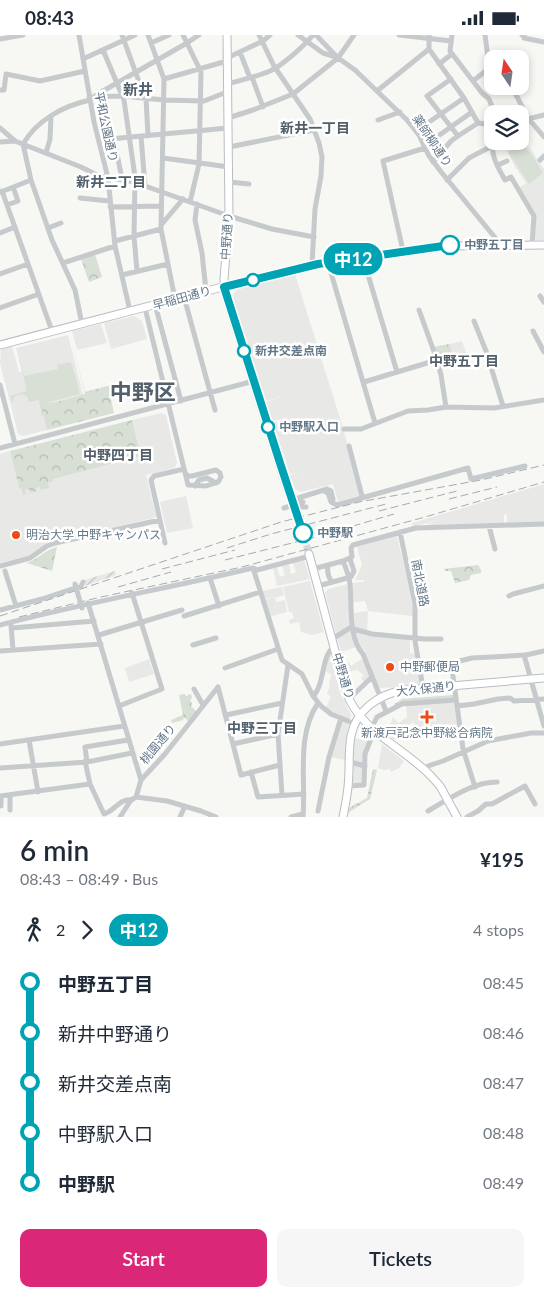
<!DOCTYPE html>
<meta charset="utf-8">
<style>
:root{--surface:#fff;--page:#f6f6f7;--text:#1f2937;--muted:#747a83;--accent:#db2777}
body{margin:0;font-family:Lato,"Noto Sans JP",sans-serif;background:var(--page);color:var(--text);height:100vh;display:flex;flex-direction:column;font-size:19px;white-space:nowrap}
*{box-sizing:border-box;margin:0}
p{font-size:16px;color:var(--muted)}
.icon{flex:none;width:28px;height:28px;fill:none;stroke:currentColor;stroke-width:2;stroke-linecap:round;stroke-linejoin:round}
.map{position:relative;height:782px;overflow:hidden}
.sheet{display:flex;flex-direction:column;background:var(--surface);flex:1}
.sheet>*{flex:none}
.badge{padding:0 10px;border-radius:16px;font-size:18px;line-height:32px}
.needle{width:32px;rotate:347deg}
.controls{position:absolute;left:484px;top:15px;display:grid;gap:10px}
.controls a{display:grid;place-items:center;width:45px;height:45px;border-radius:10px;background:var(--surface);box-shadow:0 2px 8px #0003;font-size:25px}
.map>.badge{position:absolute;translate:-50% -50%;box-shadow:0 0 0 2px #fff}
.legs{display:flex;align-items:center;gap:8px;height:55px;padding:0 20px;font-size:16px}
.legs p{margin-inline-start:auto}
.headline{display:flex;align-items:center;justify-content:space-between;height:85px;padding:0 20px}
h1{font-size:28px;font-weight:600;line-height:38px}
.primary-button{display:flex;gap:10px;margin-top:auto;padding:10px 20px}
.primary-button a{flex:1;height:58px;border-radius:10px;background:var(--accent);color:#fff;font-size:20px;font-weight:600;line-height:58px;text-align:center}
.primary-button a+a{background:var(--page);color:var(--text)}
ul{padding:0 20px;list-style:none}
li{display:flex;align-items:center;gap:18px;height:50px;font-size:19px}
li i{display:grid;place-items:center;width:8px;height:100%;margin:0 6px;background:currentColor}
li i::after{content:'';width:12px;height:12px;margin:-6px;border:4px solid;border-radius:50%;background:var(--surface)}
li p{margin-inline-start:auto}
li:first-child i{background:linear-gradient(#0000 50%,currentColor 0)}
li:last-child i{background:linear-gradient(currentColor 50%,#0000 0)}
.status{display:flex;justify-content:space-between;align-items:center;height:35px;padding:0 25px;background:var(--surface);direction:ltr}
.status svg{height:14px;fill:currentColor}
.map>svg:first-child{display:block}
.built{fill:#e8e9e7}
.industrial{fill:url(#industrial-furrows)}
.green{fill:#d8dfd4}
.forest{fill:url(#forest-crowns)}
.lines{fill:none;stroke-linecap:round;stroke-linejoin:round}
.major-tunnel{stroke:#d2d7d8;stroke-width:7;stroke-dasharray:7 3.5;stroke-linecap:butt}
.major-casing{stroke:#b9bdc1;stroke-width:9}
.minor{stroke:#c6cacd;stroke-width:5}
.major{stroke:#fff;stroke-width:7}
.rail{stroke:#a6acb2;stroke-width:1;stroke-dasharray:8 4;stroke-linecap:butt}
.minor-bridge{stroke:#c6cacd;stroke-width:5}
.line-1-casing{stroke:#fff;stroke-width:11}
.line-1{stroke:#00a3b4;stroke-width:8}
.stop-1-dot{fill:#fff;stroke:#00a3b4;stroke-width:2.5}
.poi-dot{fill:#f14a19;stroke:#fff;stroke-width:2}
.labels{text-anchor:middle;stroke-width:5;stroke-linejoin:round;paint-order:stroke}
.street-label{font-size:12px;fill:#637787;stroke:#fff}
.stop-label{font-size:12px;font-weight:bold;fill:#637787;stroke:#fff;text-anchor:start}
.poi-label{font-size:12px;fill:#637787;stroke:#fff;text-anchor:start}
.neighbourhood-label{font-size:14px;font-weight:bold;fill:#52606b;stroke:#fff}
.quarter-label{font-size:15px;font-weight:bold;fill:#52606b;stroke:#fff}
.town-label{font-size:22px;font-weight:bold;fill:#52606b;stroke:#fff}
</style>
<div class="status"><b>08:43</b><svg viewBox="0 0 49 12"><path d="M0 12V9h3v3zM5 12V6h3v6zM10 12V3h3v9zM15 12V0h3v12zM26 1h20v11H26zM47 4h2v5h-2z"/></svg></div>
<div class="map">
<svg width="544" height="782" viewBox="0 0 544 782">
<defs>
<pattern id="industrial-furrows" width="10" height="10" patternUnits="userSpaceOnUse" patternTransform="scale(1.25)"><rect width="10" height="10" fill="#e8e9e7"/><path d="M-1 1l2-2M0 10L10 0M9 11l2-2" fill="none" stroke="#c0c2c1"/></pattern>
<pattern id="forest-crowns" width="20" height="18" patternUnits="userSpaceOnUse" patternTransform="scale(1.25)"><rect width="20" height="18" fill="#d8dfd4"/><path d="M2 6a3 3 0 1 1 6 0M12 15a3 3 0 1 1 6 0" fill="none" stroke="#b3bab2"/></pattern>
</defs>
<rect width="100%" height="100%" fill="#f7f7f3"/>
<path class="built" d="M513,106L530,113L544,134V205H534L535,179L519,153L526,148L515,132L504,110Z
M295,239L343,393L361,460L338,467L333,449L301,457L295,454L290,440L299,437L290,439L273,388L289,382L273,386L266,367L283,361L266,366L232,262L237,253Z
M134,281L142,286L147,304L111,314L104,288Z
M101,289L107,308L77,315L72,296Z
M68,300L83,360L41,370L47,395L23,401L18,399L0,328L1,314L12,311L19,337L22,336L16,313Z
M462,306L469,326L440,335L437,324L452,320L450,309Z
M161,378L166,380L177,428L174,433L146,440L156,481L154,483L54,506L46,509L31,520L0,528V419L10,416L19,452H21L141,421L132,385Z
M544,449V487L507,488V480L504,479V488L439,491L426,489L442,484L412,492V488Z
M186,461L193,493L167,498L160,467Z
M395,499L397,501L407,543L413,573V581L368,576L365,566L353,567L352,548L364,547V545H355L362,530L357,512L360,509Z
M304,525L310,544L277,551L273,533L277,532L280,542L285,540L282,531L289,529L291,539L296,537L293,528Z
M310,546L324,597L312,600L301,597L299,587L290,589L289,585L294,583L292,577H289L283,552Z
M348,549L351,591L336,599L325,558L328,554Z
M282,552L284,560L275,563L276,567L285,565L287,577L269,582L264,565L275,562L264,564L262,556Z
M368,576L367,597L355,593L354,578Z
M350,595L356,612L341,617L337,603Z
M355,596L410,604V618L415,619L421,648L419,651L378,653L365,618L366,616L359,612Z
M329,616L340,657L351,680L350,685L332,677L326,673L331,661L327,659L330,651H329L331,639L324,636Z
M363,623L371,642L364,647L361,643L364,640L357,635L347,637L344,629L349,627L351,631Z
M149,624L154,639L129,647L125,633Z
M453,666L455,670L461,701L450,702V705L447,706L445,698L437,700L435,696L416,698L413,686L405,694L410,699L403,704L399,701L395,705L387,699L393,682L399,688L407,682L406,670Z
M341,685L349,688L347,695L350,696L347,724L345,725L331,722Z
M354,703L368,706L364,729L353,726Z
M382,709L404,726L400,732L401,734L399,733L391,737L390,734L384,735L378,733Z
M354,730L363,732V749L353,750L351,748L352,731Z"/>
<path class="industrial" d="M115,536L116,540L85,551L84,545Z"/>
<path class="green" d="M521,109L531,118L543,138L529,149L508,117Z
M70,301L85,357L120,348L121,355L118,361L111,364L108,354L85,359Z
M17,315L24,341L58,334L57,330L70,327L72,330L80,359L42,369L53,367L42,382L39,365L29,367L27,361L22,359L15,361L12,368L10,361L27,356Z"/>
<path class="forest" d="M95,219L102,242L89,247L81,224Z
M450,309L452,320L437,324L433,312Z
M108,351L114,378L47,395L41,371L85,359V357Z
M132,385L141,421L53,444V446L48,448L49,453L41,455L40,452L36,453L37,456L30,458L29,454L25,455L26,459L23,460L21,453H19L10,416Z
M57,512L52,536L27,528C38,524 45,515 57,512Z
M478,530L481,535V538L471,540L469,545L455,548L451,536H445L444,534Z
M184,659L186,661L191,659L192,663L190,665L192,669L191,671L197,677L188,686L184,682L183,685L172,688L171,685L183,680L179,660Z
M454,660L455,664L393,670L402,664Z
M373,734L377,735L370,764L346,779L347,774L367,763Z"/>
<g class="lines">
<path class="major-tunnel" d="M298,480L309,519"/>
<defs>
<path id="major" d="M227,0L229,181L224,244L225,258L286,450L298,480
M0,310L234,249L318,229L450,211L544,210
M309,519L346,657C361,697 403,712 431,741L440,751L457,782
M343,782C345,772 347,762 348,752C350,735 348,717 351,701C356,675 378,660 403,655L544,643"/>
</defs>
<use href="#major" class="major-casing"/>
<path class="minor" d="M79,0L94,87L108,143L115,211L130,276
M122,0L145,63
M148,0L164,44L161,194L175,264
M183,0L201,37L199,129L190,167
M259,0L274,31L310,84L319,108L322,122L321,141L315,174L312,230
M298,0L323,18L336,22
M316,0L338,23L355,35L407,85L419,100L429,121L442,138L497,205L499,210
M399,0L451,6
M429,0V14L464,63L478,88
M452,0L450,16L482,58L489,64L495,79
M485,0L488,23L492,30
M522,0H524V3L544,7
M0,4L23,0
M151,8L169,0
M103,15L124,65L135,142L134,201L137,236
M240,17L250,43
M227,23L263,6L270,0
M83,24L135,0
M439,29L452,19
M252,42L263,72
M164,44L227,26
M473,46L492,31
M227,49C241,45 256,42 270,36C283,30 304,11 313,0
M508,51L513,54L528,83L544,102
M0,55H4L6,39L40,46L85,36
M377,56L429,14
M96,60L187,8L199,0
M89,62L122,61L164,65L204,66L227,57
M146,63L148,101
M228,83L253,75L293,59L338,23L354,0
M378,85L400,77
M520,86L544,80
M0,93L15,106L81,132L99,141L134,147L229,181L272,194L314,202
M416,96L464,63
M141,101L145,151
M458,101L478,88L492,90
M114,104L122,144
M99,105L228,93
M494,106C489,119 499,134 505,145L511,142L534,181L532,210
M0,107L15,106
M424,111L472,77
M229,112L314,95
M46,118L50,104L51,81
M163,123L229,132
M540,125L544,121
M433,127L451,106L458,101L427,61L451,44
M498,130L507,126
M447,145L469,123L492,111
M229,147L249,149
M2,156L52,296
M1,157L31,145
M80,163L109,166
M197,169L195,185L202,218L206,256
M7,170L18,166L13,152
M110,172L161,171
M161,190L183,164
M48,193L61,188
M0,198L15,192
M115,206L161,194
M403,216L383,126L425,113
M363,223L397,337
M63,228L115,211
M326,228L329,231L375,388
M0,239L28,229
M122,240L168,229
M540,261L544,267
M184,262L215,375
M157,269L156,273L181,366
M0,273L39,259
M145,273L188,450L206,451L218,447L221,442L220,438L216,435L192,441H188L185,438
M419,275L437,325L441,340L446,372
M474,286L486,316L503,371
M82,289L75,255L52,205L31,145L23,109C37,85 63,71 90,65
M533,296L544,317
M364,347L437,325
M0,350L15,409
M344,394H361L408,376L428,375L446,372L494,373L544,365
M349,411L362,461
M0,413L254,346
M195,451L199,445L207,443L216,448
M324,456L328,458L331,467L337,470L468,433L471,444L525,431
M292,465L327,454L331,456L333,464
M301,467L302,472H306
M489,491L495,514
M400,497L415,569V606L423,653
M165,508L151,445L154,441L184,434
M343,526L352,522L351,513L353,510L416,493L544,489
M328,530C327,536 328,542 332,547
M0,531L30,523L47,511L55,508L160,485
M253,533L282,625L302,639L313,661L321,671L331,679L355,689
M313,534L343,526C346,533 349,541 350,549C352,568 348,604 363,619L386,676
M5,536L16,571
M210,543L219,571
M318,551L351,542L354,536L350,524
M509,561L513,559L544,551
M88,568L141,745
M0,575L42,564L81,551L83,547
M184,581L260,557
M0,590C84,568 169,553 253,533L257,535L310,521
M11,590L13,615
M12,593L94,586
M99,600L182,575
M332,604L350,593L372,599L425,604H441
M193,610L216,603
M0,616L101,609
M524,620L544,691
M451,627L463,714L475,752
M225,633L278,614
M420,634L431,633L472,623L526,620L544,616
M218,652L241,740L280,730
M194,654L203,670
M313,661C325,650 321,620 334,612
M349,664L372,642
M119,671L162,654L132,558
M457,671L474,669L498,664L510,663L514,666L544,664
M226,680L282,668
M371,694L377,682L402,669L456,665
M29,705L38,757
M0,709L124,691
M233,709L278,699
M87,727L85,712L128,705
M350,727L365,731
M0,733L87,727L132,718
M425,734L428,731L443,726L488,706L531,698H544
M251,737L258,762L304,759
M90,749L104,779C115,776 119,763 132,765
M348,751L364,750L365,719L374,696
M10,760V775
M282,760L278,699L288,630
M0,761L90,749L85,726
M136,762L167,766L201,776L216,782
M1,771V761
M318,776L329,722L341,683
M428,776C449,764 472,747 497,747
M120,782L131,765L136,762L141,745L165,719L218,652
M180,782L185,771
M291,782L303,779
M303,782C306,745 296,700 318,668
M467,782L478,776L486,769H492L525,751L535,769"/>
<use href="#major" class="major"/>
<path class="rail" d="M449,464L497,452
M379,476L457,456
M227,513L271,499L386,469
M225,525L312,503L394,479
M162,534L235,515
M118,552L171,537
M0,581L281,487L359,467L481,445L544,430
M19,582L101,562L242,532L425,482L544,447"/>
<path class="minor-bridge" d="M284,473L303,467
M75,549L82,573"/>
</g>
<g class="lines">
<defs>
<path id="line-1" d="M303,498L280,428L224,252L318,229L450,210"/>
</defs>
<use href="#line-1" class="line-1-casing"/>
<use href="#line-1" class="line-1"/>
</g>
<g class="stop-1-dot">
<circle cx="450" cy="210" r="9"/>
<circle cx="253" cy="245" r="6"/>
<circle cx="244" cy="316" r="6"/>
<circle cx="268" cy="392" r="6"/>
<circle cx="303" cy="498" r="9"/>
</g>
<g class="poi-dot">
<circle cx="16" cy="500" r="5"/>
<circle cx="390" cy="632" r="5"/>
<path d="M424.5 674.5h5v5h5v5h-5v5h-5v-5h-5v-5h5z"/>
</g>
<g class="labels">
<g class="street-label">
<text transform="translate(106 92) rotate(78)" y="4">平和公園通り</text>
<text transform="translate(432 106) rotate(56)" y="4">薬師柳通り</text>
<text transform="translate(227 201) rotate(-86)" y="4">中野通り</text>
<text transform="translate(182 263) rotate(-15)" y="4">早稲田通り</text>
<text transform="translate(420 548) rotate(79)" y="4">南北道路</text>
<text transform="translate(343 641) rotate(73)" y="4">中野通り</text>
<text transform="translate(426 654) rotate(-6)" y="4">大久保通り</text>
<text transform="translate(158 709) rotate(-50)" y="4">桃園通り</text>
</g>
<g class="stop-label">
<text x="464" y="214">中野五丁目</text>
<text x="255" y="320">新井交差点南</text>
<text x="279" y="396">中野駅入口</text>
<text x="317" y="502">中野駅</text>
</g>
<g class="poi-label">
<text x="26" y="504">明治大学 中野キャンパス</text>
<text x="400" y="636">中野郵便局</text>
<text x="427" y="702" text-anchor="middle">新渡戸記念中野総合病院</text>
</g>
<g class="neighbourhood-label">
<text x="315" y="98">新井一丁目</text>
<text x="111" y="152">新井二丁目</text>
<text x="464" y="331">中野五丁目</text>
<text x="118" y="425">中野四丁目</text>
<text x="262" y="698">中野三丁目</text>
</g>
<g class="quarter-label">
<text x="138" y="60">新井</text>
</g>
<g class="town-label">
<text x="143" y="365">中野区</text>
</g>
</g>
</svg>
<div class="controls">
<a><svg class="needle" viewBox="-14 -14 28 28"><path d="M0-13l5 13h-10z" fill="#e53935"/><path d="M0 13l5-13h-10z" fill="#747a83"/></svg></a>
<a><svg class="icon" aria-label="layers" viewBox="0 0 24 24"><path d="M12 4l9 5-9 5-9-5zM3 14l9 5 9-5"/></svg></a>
</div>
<b class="badge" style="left:353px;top:224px;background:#00a3b4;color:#fff">中12</b>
</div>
<section class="sheet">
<div class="headline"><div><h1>6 min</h1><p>08:43 – 08:49 · Bus</p></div><b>¥195</b></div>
<div class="legs"><svg class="icon" aria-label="walk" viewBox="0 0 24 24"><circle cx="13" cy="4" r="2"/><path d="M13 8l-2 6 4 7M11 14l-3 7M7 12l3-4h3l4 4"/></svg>2<svg class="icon" aria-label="forward" viewBox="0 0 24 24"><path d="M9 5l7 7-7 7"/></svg><b class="badge" style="background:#00a3b4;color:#fff">中12</b><p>4 stops</p></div>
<ul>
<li><i style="color:#00a3b4"></i><b>中野五丁目</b><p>08:45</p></li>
<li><i style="color:#00a3b4"></i><span>新井中野通り</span><p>08:46</p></li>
<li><i style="color:#00a3b4"></i><span>新井交差点南</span><p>08:47</p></li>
<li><i style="color:#00a3b4"></i><span>中野駅入口</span><p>08:48</p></li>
<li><i style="color:#00a3b4"></i><b>中野駅</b><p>08:49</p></li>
</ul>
<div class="primary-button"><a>Start</a><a>Tickets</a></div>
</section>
